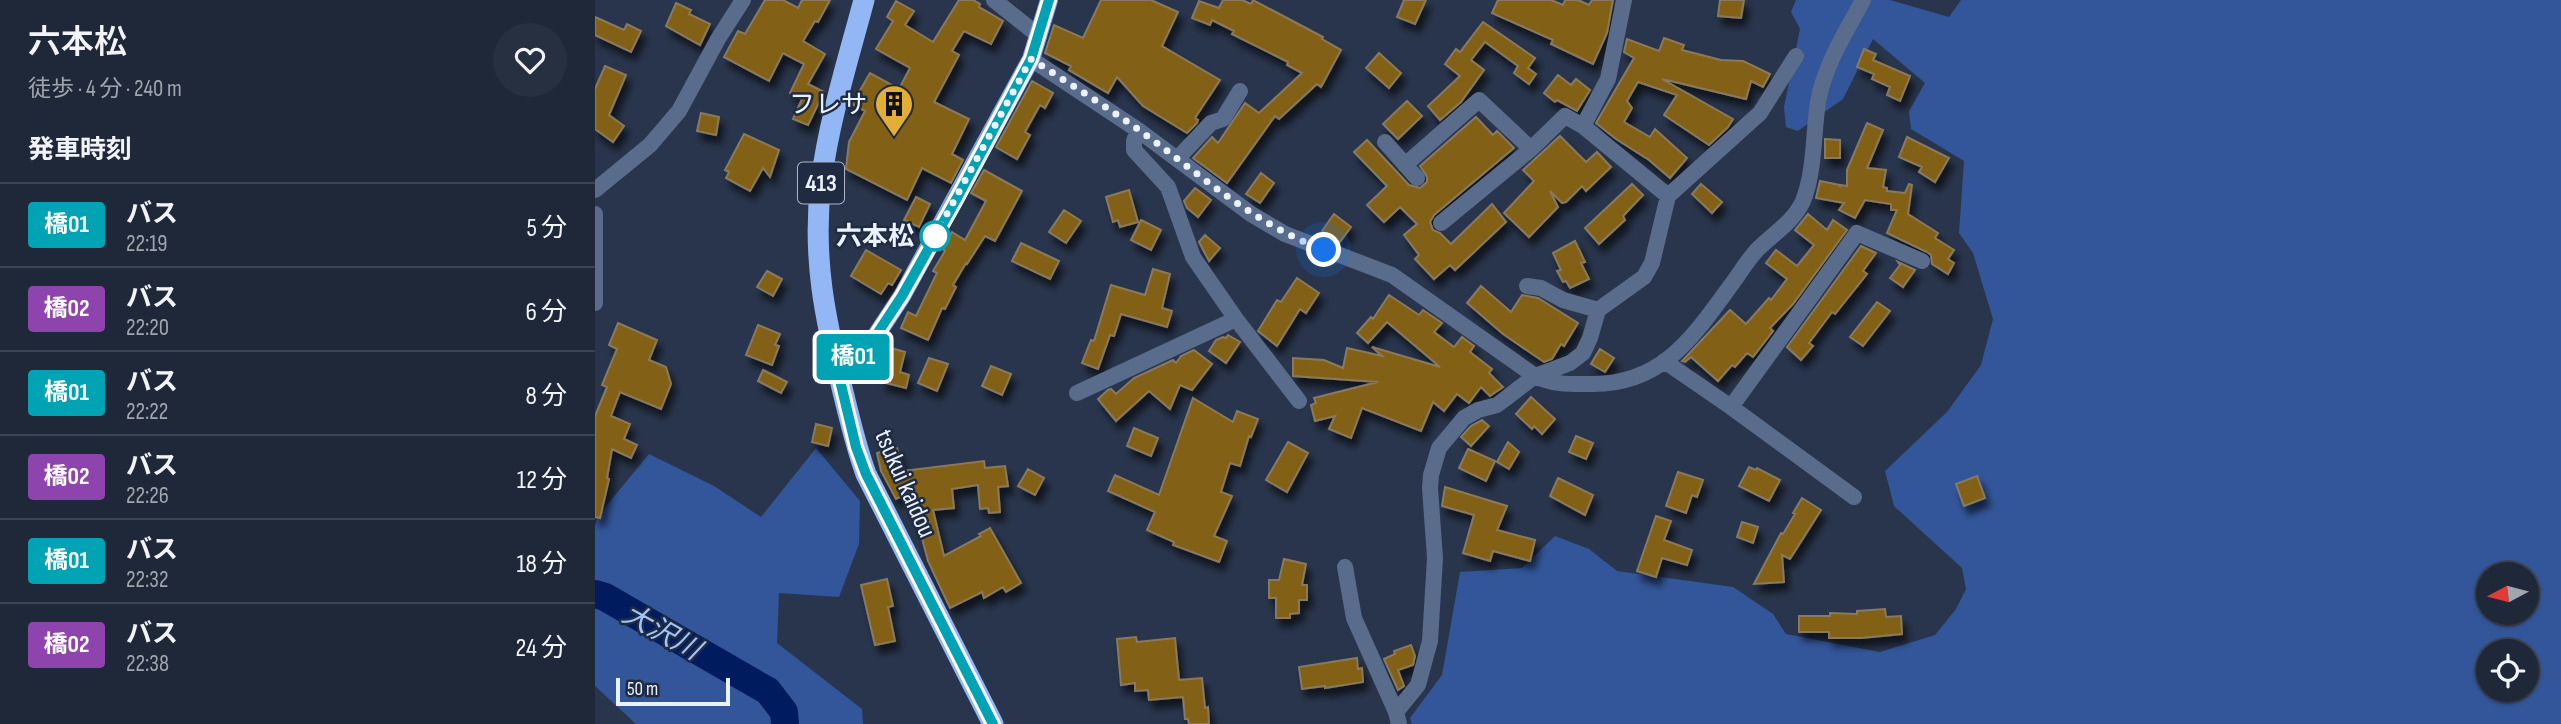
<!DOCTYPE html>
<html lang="ja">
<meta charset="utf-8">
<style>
:root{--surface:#1f2839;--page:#273041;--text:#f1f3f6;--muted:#a1a6ae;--line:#3c4453}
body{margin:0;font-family:"Sofia Sans Condensed","Noto Sans JP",sans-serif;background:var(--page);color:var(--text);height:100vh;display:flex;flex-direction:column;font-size:26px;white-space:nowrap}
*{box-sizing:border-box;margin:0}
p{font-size:23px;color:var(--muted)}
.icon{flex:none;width:38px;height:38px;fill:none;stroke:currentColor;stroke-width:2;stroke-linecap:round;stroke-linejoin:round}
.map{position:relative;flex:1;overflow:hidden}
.side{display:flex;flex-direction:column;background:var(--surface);width:595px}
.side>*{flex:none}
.badge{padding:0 14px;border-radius:5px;font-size:24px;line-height:46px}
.needle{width:46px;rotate:263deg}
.fabs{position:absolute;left:1881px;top:562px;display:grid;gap:14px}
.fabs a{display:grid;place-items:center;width:63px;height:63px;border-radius:50%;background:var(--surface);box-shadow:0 2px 5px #0004,0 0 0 2px var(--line);font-size:35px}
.scale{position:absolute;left:21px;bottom:18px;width:114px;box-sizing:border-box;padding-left:7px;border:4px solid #ebf2fe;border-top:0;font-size:19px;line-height:24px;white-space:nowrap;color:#ebf2fe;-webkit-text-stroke:5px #1f2b41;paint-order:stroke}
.you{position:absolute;width:35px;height:35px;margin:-18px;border:5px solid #fff;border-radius:50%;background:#1a73e8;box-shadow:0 0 0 10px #1a73e833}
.map>.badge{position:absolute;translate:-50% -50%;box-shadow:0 0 0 4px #fff}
h2{padding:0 28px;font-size:26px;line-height:63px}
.round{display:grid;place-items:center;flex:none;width:74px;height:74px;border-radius:37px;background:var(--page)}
.summary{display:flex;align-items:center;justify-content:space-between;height:119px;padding:0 28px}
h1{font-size:33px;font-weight:600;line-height:52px}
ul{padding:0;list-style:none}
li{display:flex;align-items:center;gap:21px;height:84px;padding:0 28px;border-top:2px solid var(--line)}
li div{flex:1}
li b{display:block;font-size:26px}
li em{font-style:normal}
li .badge{min-width:77px;font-weight:700;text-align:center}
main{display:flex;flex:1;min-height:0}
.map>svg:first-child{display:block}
.green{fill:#325699;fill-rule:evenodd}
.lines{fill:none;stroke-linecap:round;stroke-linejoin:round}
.river{stroke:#001c5f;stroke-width:28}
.building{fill:#826113;stroke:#897a5e;stroke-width:2;filter:url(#shadow)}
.minor{stroke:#5a6c8c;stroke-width:16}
.major{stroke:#7ca1e3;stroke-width:18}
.highway{stroke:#93b6f5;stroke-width:21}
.line-casing{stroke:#fff;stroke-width:16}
.line{stroke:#00a3b4;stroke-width:10}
.walk{stroke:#ebf2fe;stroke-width:7;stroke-dasharray:0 12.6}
.stop-dot{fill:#fff;stroke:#00a3b4;stroke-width:3.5}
.labels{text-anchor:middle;stroke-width:5;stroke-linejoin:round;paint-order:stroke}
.shield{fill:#1f2b41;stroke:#aeb6c5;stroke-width:2}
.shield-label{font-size:24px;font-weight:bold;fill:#ebf2fe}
.poi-label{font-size:26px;fill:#ebf2fe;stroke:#1f2b41;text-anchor:end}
.stop-label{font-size:26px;font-weight:bold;fill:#ebf2fe;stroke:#1f2b41;text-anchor:end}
.street-label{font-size:26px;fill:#ebf2fe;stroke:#1f2b41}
.water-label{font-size:28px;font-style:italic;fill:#a1c3fe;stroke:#1f2b41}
</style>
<main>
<section class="side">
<div class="summary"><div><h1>六本松</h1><p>徒歩 · 4 分 · 240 m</p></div><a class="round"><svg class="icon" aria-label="heart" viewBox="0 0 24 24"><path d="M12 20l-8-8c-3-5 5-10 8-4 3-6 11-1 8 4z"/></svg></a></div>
<h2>発車時刻</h2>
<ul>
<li><span class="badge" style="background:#00a3b4;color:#fff">橋01</span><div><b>バス</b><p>22:19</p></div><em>5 分</em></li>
<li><span class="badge" style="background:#8e44ad;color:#fff">橋02</span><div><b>バス</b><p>22:20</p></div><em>6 分</em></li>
<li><span class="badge" style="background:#00a3b4;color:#fff">橋01</span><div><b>バス</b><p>22:22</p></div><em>8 分</em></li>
<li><span class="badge" style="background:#8e44ad;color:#fff">橋02</span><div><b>バス</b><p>22:26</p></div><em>12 分</em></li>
<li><span class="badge" style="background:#00a3b4;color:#fff">橋01</span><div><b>バス</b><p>22:32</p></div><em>18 分</em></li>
<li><span class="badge" style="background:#8e44ad;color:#fff">橋02</span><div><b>バス</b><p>22:38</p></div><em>24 分</em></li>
</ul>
</section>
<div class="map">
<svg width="1966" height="724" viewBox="0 0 1966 724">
<defs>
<filter id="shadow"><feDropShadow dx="4.5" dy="8" stdDeviation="3.5" flood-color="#0009"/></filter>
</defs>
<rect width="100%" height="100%" fill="#29354c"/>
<path class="green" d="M1201,0H1295L1354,17L1366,0H1966V724H817L815,718L847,675L865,572L927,568L960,536L994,549L1022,571L1138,587L1178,614L1191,634L1285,652L1340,635L1361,609L1371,589L1367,568L1299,506L1290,471L1352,412L1386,365L1398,319L1378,253L1364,233L1369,161L1316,129L1314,111L1330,83L1278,39L1248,99L1203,131L1191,127L1189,107L1205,29L1196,12ZM1894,574H1932V612H1894ZM1894,651H1932V690H1894Z
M221,448L265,501L264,544L244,597L184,593L182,643L267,709L268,724H41L0,686V526L3,516L54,454L119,486L166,517Z"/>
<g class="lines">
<path class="river" d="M0,594L10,597L173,691L189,712L190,724"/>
</g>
<path class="building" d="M170,0H188L203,8L207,0H235L223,22L220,21L208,41L230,54L213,84L229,92L213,125L198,119L207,99L195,93L209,64L188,53L174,81L129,57L143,31L150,34Z
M364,0H378L385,4L384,7L408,21L396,44L369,31L357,51L364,55L339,102L374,119L357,154L368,160L356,183L327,168L312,200L251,169L254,142L270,111L257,104L275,73L304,89L315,68L281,49L298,21L292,17L301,1L319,11L310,25L338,42Z
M506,0H556L583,12L567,46L625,80L600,118L603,120L602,123L592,133L548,106L522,77L513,93L474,70L476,66L450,53L459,25L488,38Z
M628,0H647L656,4L658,0L728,37L727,39L746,50L726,87L722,84L684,119L680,116L632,183L598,158L617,137L623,143L650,103L664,113L707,73L692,65L693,62L637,34L639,31L617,20L615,25L597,18L604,1L624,8Z
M809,0H831L820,24L802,17Z
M903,0H956L968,5L970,0H983L994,5L997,0H1018L1012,33L998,64L956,44L958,40L897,13Z
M1125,0H1149L1146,18L1123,16Z
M81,3L96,10L94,14L115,24L105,45L71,26Z
M0,17L29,30L32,24L46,31L36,52L0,35Z
M888,22L940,58L933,68L941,74L934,84L919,73L923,66L890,42L876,60L889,70L866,102L845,120L833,106L865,76L850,64L861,49L865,52Z
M1069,38L1089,45L1087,50L1126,60L1148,61L1175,74L1168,87L1156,81L1151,99L1067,79L1138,119L1133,127L1114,145L1069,115L1082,95L1043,82L1032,101L1037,108L1029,122L1055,137L1060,129L1092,158L1075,178L1054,160L1021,139L1001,123L1039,58L1029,52L1032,39L1064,51Z
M1269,49L1281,54L1278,60L1315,76L1305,101L1292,95L1295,87L1277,79L1279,74L1262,67Z
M784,53L806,73L794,88L771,68Z
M10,66L31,75L14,115L29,126L18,142L0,129V89Z
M963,75L976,85L981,79L995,90L982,111L962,100L960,102L949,93Z
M437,81L458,93L450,108L445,105L430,132L435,135L422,159L401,147Z
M812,101L827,116L803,139L788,124Z
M106,113L124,117L121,135L102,131Z
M881,117L898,135L902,131L919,148L839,215L835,222L838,230L845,233L856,244L897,204L911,222L860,270L855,265L839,279L820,259L824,255L809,235L822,224L805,207L789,222L772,205L792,186L759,152L772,140L814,185L825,188L832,182V177L825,166Z
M1272,123L1288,130L1272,168L1291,170L1288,187L1292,188V191L1310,193L1314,184L1317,185L1313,214L1343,233L1340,238L1359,250L1353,259L1359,263L1353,274L1337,264L1336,255L1332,252L1292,233L1302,210H1296V204L1270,200L1260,218L1244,210L1249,203L1221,198L1225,181L1245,185V187L1246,185L1252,186V170Z
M149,134L184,150L175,177L168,168L155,191L131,178L134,172L130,170Z
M965,136L991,162L1002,152L1016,167L991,191L987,186L971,202L967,203L955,191L963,207L934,237L909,213L939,181L928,170Z
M1312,137L1354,158L1340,182L1324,172L1327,167L1304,157Z
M1230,139L1245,140V158H1230Z
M389,170L427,191L400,241L390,236L372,264L371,263L358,285L361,287L350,309L347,308L333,340L306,328L313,312L321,316L342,273L338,271L350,251L347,248L357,232L370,240L391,201L376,193Z
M666,173L679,183L665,203L651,194Z
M1037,184L1048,195L1028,216L1030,220L1004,244L990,228Z
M1106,184L1127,202L1117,213L1097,194Z
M600,188L616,200L603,217L592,208L589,201Z
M534,190L543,222L525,227L523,220L518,222L511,197Z
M321,197L335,204L324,227L309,220Z
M469,210L486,221L471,243L454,232Z
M739,214L756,227L744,243L727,231Z
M1213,214L1232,230L1238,220L1252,230L1198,304L1175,328L1178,331L1158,357L1152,353L1140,367L1137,365L1123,381L1096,357L1090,362L1087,361L1135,310L1151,324L1174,298L1176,300L1192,279L1171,263L1181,250L1202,266L1219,245L1200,230Z
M546,220L566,230L556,250L536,240Z
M610,235L625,248L614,261L604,242Z
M980,241L990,262L986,263L994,279L975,288L971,281L968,282L962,271L966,270L958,253Z
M426,243L464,261L455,279L417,261Z
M1266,246L1281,253L1268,271L1272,274L1240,314L1237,312L1214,343L1218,346L1206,360L1192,347Z
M271,250L306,270L297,285L293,283L286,294L256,276Z
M1303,262L1320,270L1308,287L1295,278L1305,265Z
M558,269L575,274L567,308L577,311L572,327L526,314L519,336L515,335L503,369L487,363L496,340L499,341L516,285L550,295Z
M172,271L187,279L178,296L162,287Z
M702,278L724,293L711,313L705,309L682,346L663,331L682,300L686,302Z
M886,286L916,312L927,295L943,298L983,323L969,346L966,344L957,359L949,362L908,334L872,303Z
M794,295L824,315L828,310L847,323L839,332L859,347L867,337L879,346L875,352L897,369L894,373L908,387L895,396L886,387L874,403L862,394L849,411L838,402L826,431L767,408L756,438L734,429L740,416L720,421L716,405L721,403L719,398L783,382L698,376V358L729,360L748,368L752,348L787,356L777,347L845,367L792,322L773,343L762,333L776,317L778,319Z
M1282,302L1295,311L1268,346L1255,337Z
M23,323L62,340L54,360L71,367L76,384L66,409L25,392L16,416L35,424L29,439L42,445L36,458L17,449L12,478L14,479L5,518L0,517V416L12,387L7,385L22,349L14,345Z
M163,325L185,334L180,345L184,346L177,365L151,355Z
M633,335L645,342L631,363L614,351L621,340L628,337L631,338Z
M296,348L310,352L305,372L314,375L311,388L287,382Z
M1005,349L1019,358L1010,372L996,364Z
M599,350L617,364L597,390L585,385L575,409L554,391L521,421L503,399L513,390L516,389L521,394L539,378L578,360L581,363L586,356Z
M334,358L353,364L342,391L323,383Z
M396,366L416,374L407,395L387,386Z
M168,370L192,382L186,393L163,381Z
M936,397L960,419L947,434L939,426L937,429L921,414Z
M598,398L638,422L642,411L663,419L656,437L654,436L645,466L635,463L626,492L637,496L619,536L632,541L624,562L578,545L579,542L552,530L560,512L513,491L520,475L564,495Z
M887,420L894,426L876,446L866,437L876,426Z
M221,424L237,428L233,446L217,442Z
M539,428L563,438L556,456L532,446Z
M981,436L998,443L991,459L974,452Z
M693,442L713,453L692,492L671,480Z
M913,442L924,452L914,469L902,462Z
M302,448L308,471L389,461L390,468L410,466L413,486L403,487L405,512L394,513L393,508L385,509L383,485L357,489L359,508L338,510L349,556L386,536L384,534L395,528L426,583L411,592L408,587L389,598L387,592L355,608L333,561L322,519L318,491L301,499L286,471L282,453Z
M873,449L900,461L891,481L864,468Z
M1154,467L1161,470L1162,468L1185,480L1174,501L1144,486Z
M433,469L449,478L440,495L423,486Z
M1083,472L1108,480L1102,497L1097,495L1091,513L1071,506Z
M1382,476L1390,498L1369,506L1361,484Z
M963,478L998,495L990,515L955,496Z
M850,487L912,506L902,530L940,540L935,561L898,551L895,561L868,553L879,515L847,506Z
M1207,498L1226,510L1195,559L1187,555L1189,582L1159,584L1186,533L1188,534L1200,514L1198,513Z
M1061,516L1076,521L1069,540L1097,550L1092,565L1067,558L1061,577L1042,571Z
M1147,522L1163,527L1158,543L1142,537Z
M689,559L711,564L707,585H712V600H704V613L695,614V618H681V598H674V580H684Z
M292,579L298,606L293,607L300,641L280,645L266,585Z
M1290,609L1291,617L1306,616L1307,634L1266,638H1234V632H1204V616H1235V613L1262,614V611Z
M541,637L542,642L580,638L584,680L607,678L610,708L613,707L614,724H594L593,719H590L588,697L554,700L553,690L540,691V683L526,685L522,639Z
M816,645L820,656L818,665L803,670L809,686L803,690L789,659L800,654L799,651Z
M762,658L763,669L767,668L768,682L730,688V686L707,689L704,667Z"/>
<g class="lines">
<path class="minor" d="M399,0L444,36
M436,59L543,130L656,214L690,234L797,275L940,376C959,385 975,384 996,384C1069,385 1100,334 1139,281C1146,271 1153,260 1161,251C1177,234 1198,223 1208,201C1220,171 1218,134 1223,102C1229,66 1251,32 1268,0
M988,126L1013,79L1029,0
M543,130L539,141V150L573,187L598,257L641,319L704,401
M790,142L822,178
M582,159L616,123L628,119L645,91
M810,165L884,100L936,149
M0,190L55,145L84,111L123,39L148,0
M0,214V303
M846,223L936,149L970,116L988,126L1073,196
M932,286L946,288L968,300L1003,310
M1069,361L1136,407L1259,497
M482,393L641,319
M1136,407L1262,233L1327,261
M750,567L759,618L801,712
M804,724L801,712L823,685L835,641L840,558L835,488L836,475L844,448L869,418L883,410L902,405L940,376L975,363L988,353L995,338L1003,310L1049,277L1057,263L1073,196L1165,113L1201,56"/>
<path class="major" d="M242,368L278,340L307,296L436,59L454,0"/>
<path class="highway" d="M269,0C253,60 234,120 226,182C217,258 230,318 248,392C255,420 261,447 271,474L398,724"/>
</g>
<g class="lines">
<defs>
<path id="line" d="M398,724L271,474L261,447L242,368L261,355L278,340L307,296L362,198L436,59L454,0"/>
</defs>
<use href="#line" class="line-casing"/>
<use href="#line" class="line"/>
<path class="walk" d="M340,236L436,59C472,82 509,105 544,130C605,174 657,223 729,250"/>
</g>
<defs>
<symbol id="building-pin" viewBox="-11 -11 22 30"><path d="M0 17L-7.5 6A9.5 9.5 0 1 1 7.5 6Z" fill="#e3ae35" stroke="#1f2b41"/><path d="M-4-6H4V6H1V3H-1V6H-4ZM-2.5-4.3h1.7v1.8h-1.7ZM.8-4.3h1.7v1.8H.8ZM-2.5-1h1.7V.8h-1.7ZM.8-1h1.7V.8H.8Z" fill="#111"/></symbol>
</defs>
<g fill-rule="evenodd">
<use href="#building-pin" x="277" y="82" width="44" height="60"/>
</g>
<circle class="stop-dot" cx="340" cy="236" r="14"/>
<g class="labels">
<rect class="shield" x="203" y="162.5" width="46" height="41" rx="5"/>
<g class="shield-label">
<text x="226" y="191">413</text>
</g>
<g class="poi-label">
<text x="272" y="113">フレサ</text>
</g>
<g class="stop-label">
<text x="319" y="245">六本松</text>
</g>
<g class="street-label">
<text transform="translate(311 483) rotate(66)" y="9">tsukui kaidou</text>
</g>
<g class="water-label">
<text transform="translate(67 631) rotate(29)" y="10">大沢川</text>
</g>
</g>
</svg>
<div class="fabs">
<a><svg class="needle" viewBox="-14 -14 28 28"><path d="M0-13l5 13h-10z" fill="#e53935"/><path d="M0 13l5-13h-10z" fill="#a1a6ae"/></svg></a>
<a><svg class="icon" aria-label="locate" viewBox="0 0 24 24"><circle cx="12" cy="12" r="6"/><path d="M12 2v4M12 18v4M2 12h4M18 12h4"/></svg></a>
</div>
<div class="scale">50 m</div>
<div class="you" style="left:729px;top:250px"></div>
<b class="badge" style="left:258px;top:357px;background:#00a3b4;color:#fff">橋01</b>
</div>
</main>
